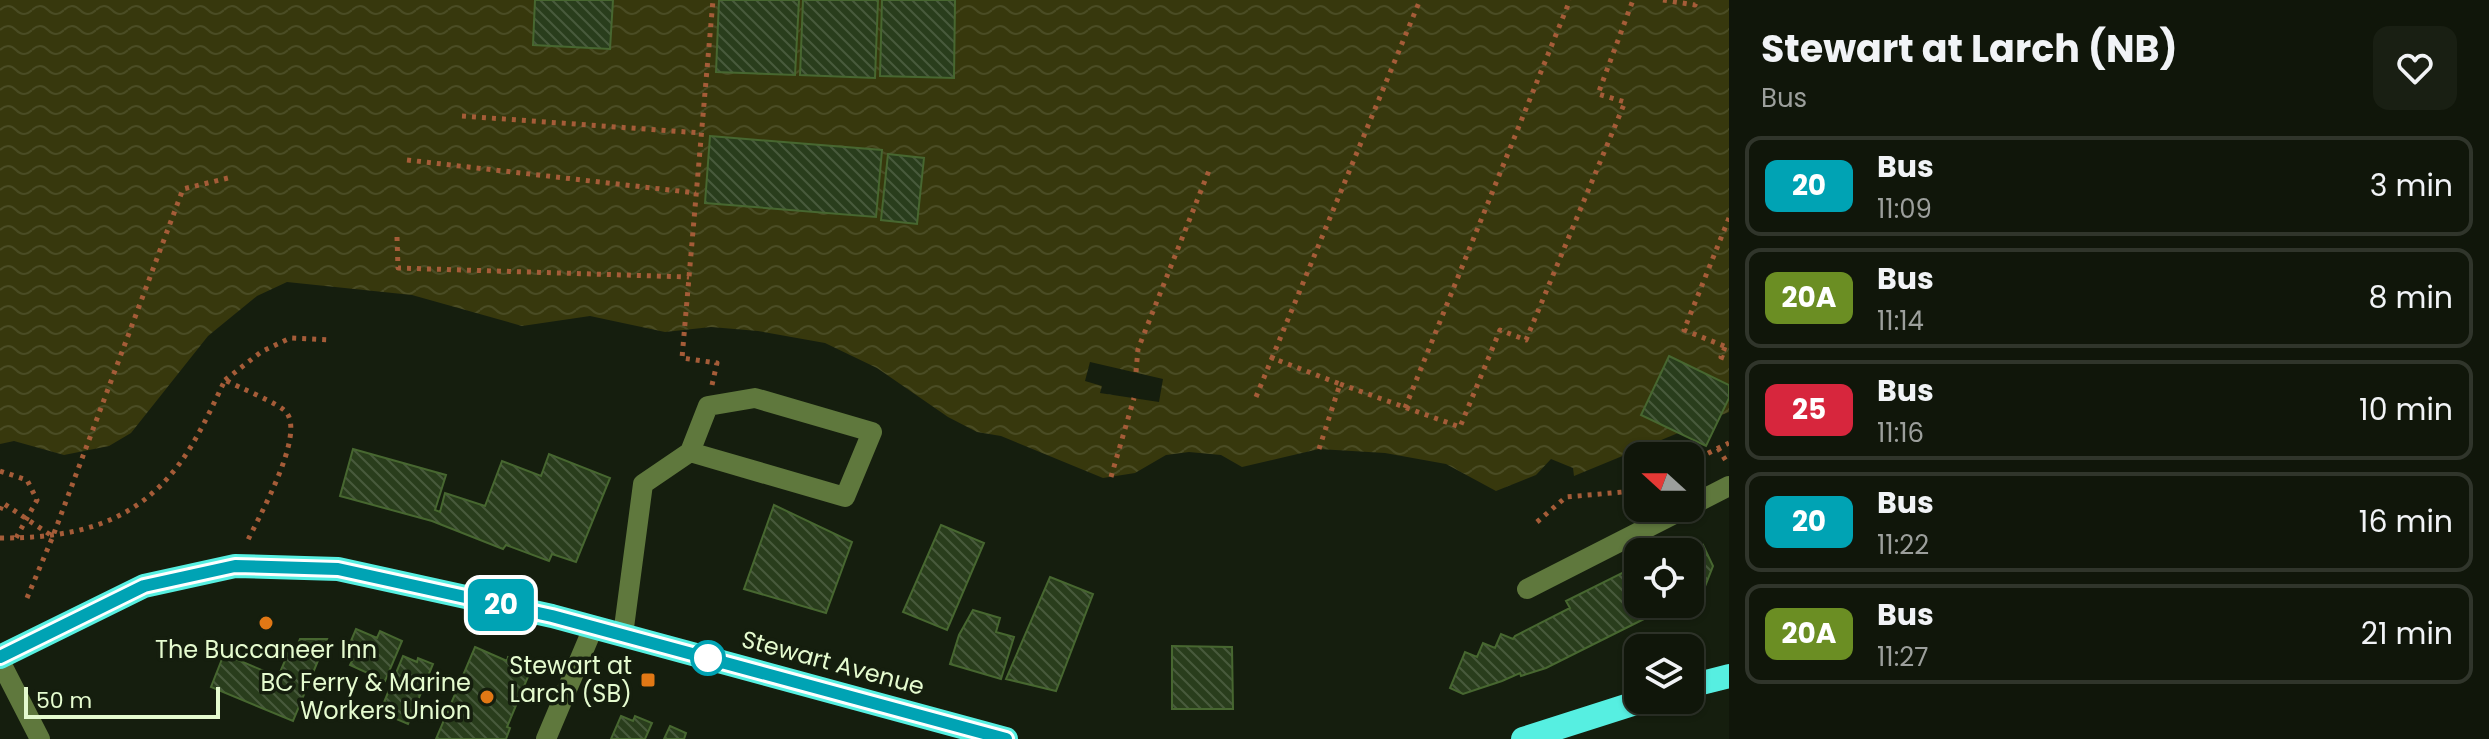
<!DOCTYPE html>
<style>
:root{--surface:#10160a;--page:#191f13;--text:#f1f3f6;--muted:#9c9f9c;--line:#30352b}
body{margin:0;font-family:Poppins,sans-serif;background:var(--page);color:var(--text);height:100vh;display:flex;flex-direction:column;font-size:30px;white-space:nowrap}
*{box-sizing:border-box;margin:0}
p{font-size:26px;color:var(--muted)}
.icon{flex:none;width:44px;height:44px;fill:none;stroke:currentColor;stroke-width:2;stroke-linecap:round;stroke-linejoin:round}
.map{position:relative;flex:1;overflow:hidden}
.sheet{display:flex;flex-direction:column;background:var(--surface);width:760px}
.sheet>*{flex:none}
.badge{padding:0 16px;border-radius:12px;font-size:28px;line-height:52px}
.needle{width:52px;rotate:291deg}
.buttons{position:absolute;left:1624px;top:442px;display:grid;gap:16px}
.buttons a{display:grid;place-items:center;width:80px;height:80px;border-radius:16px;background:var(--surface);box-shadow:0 2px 6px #0004,0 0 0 2px var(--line);font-size:40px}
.scale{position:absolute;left:24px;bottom:20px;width:196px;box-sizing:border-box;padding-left:8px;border:4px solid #e5fbcf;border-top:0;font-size:22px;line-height:28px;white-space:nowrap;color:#e5fbcf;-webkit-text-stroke:6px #151e0e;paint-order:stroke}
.map>.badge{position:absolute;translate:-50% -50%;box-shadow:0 0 0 4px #fff}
.round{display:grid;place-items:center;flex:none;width:84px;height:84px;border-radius:16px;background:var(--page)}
.headline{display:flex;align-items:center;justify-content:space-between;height:136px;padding:0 32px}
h1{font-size:38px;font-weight:700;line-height:60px}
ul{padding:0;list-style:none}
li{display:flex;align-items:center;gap:24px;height:100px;margin:0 16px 12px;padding:0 16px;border:4px solid var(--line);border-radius:16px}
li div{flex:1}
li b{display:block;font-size:30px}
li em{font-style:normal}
li .badge{min-width:88px;font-weight:700;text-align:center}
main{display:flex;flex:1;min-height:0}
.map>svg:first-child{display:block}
.water{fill:url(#water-waves)}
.pier{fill:#151e0e}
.building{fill:url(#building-back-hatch);stroke:#476730;stroke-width:2}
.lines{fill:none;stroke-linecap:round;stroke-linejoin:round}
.path{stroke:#a55c38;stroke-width:5;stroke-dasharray:4 6;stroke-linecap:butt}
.minor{stroke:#5f783d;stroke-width:20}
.highway{stroke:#56efe1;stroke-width:24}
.line-casing{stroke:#fff;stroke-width:18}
.line{stroke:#00a3b4;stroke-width:12}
.poi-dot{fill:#e17815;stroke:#151e0e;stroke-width:3}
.stop-dot{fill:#fff;stroke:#00a3b4;stroke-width:4}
.labels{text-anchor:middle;stroke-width:7;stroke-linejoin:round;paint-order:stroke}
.poi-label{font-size:24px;fill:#e5fbcf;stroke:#151e0e;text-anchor:end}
.street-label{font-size:24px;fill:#e5fbcf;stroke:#151e0e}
</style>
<main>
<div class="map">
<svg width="1729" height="739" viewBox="0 0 1729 739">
<defs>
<pattern id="water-waves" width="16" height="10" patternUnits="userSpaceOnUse" patternTransform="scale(2)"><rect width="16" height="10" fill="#37380d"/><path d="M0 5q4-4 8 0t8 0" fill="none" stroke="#4a4c24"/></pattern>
<pattern id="building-back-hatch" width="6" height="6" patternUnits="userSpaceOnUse" patternTransform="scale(2)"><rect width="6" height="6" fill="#293d1c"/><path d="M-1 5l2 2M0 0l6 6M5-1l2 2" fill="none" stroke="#485a3c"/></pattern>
</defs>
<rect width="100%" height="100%" fill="#151e0e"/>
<path class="water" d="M0,0H1729V412L1574,476L1573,468L1551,459L1536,475L1496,491L1446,464L1385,453L1319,449L1242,467L1221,455L1189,452L1166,455L1135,473L1103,478L1001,436L977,432L948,417L877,368L825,343L758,331L711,327L665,332L590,316L522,326L412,295L287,282L257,296L208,336L131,433L109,446L64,455L14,441L0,444Z"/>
<path class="pier" d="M1090,362L1163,379L1159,402L1100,393L1102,386L1085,381Z"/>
<path class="building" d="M535,0H613L610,49L533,45Z
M719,0H799L795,75L716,72Z
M803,0H878L875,78L800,75Z
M882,0H955L954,78L880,76Z
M710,136L882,150L876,217L705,203Z
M888,154L924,158L917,224L881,220Z
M1669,356L1729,385V398L1706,446L1641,415Z
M353,449L446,475L435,510L440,512L445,493L485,506L502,461L541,476L549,454L610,478L576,562L552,554L549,561L506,545L503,549L432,521L340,496Z
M774,505L852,542L826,613L744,589Z
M941,525L984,543L947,630L903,612Z
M1703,545L1713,566L1704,589L1690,596V552Z
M1638,565V604H1674L1546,668L1521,676L1520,673L1502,681L1463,694L1450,688L1465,652L1477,657L1483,643L1495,648L1501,634L1513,639L1515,636L1570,608L1566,601Z
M1050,577L1093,594L1056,691L1006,679Z
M973,610L1000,618L996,632L1014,637L1001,679L950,664L959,635Z
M356,629L377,638L380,631L402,641L385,681L350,665L353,659L345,655Z
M300,639H327L293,721L211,687L224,654L278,677L290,649L295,651Z
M1172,646L1232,647L1233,709H1172Z
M475,647L507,661L508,657L532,667L507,727L510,728L506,739H436Z
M403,656L417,662L418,658L433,664L408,724L380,712Z
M621,716L633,721L635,716L652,723L645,739H611Z
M670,726L686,733L684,739H664Z"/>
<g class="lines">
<path class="path" d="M1663,0L1695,5L1697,0
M462,116L701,133
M407,160L696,193
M1729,218L1684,330L1729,348
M397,237L398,268L689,277
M1725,347L1721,357L1729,360
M1136,372L1138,349L1210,168
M225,380L261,352L290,338L330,340
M1340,384L1460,427L1500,330L1526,340L1625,102L1598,94L1633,0
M712,385L717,363L682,358L713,0
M1256,397L1272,358
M1405,408L1570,0
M1718,448L1728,464
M1319,449L1340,384L1272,358L1420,0
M1690,462L1729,443
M0,471L27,480L37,500L16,538
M1111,477L1134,398
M0,510L3,503L52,536
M1537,522L1566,497L1623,492L1638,485
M0,538C71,538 131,526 177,467C197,441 211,409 225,380C238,387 280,404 286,412C306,435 258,518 246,544
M27,598L53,536L183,189L228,178"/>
<path class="minor" d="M1690,506L1729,486
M1527,589L1686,508
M623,635L643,484L690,452L845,497L872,432L755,398L708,406L690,452
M0,661L40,739
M546,739L593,628"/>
<path class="highway" d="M0,657L144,586L235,566L338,569L552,616L1006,739
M1690,686L1729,676
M1523,739L1645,700"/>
</g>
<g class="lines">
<defs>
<path id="line" d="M0,657L144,586L235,566L338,569L552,616L1006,739"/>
</defs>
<use href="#line" class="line-casing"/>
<use href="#line" class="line"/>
</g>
<g class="poi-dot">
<circle cx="266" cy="623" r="8"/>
<rect x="640" y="672" width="16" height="16" rx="4"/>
<circle cx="487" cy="697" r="8"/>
</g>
<circle class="stop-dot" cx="708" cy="658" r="16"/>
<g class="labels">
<g class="poi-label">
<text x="266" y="658" text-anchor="middle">The Buccaneer Inn</text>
<text x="632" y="674">Stewart at<tspan x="632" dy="28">Larch (SB)</tspan></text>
<text x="471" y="691">BC Ferry &amp; Marine<tspan x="471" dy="28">Workers Union</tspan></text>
</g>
<g class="street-label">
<text transform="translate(833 663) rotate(15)" y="8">Stewart Avenue</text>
</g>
</g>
</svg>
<div class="buttons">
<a><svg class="needle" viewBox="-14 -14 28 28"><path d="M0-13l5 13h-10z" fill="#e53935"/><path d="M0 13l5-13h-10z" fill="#9c9f9c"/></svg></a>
<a><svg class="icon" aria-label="locate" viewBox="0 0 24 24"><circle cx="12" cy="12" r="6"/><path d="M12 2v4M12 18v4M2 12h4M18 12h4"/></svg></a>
<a><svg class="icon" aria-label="layers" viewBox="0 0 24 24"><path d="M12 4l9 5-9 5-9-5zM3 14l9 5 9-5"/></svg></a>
</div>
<div class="scale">50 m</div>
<b class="badge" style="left:501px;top:605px;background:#00a3b4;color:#fff">20</b>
</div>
<section class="sheet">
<div class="headline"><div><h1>Stewart at Larch (NB)</h1><p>Bus</p></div><a class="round"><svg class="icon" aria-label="heart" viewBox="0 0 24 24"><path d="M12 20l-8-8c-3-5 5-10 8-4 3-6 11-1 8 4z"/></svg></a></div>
<ul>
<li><span class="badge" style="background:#00a3b4;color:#fff">20</span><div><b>Bus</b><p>11:09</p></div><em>3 min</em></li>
<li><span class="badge" style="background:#6b8e23;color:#fff">20A</span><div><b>Bus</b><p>11:14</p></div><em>8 min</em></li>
<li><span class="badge" style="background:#d7263d;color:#fff">25</span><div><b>Bus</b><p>11:16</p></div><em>10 min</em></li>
<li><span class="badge" style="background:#00a3b4;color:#fff">20</span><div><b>Bus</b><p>11:22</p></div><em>16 min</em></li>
<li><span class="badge" style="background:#6b8e23;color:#fff">20A</span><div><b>Bus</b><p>11:27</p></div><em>21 min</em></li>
</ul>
</section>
</main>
